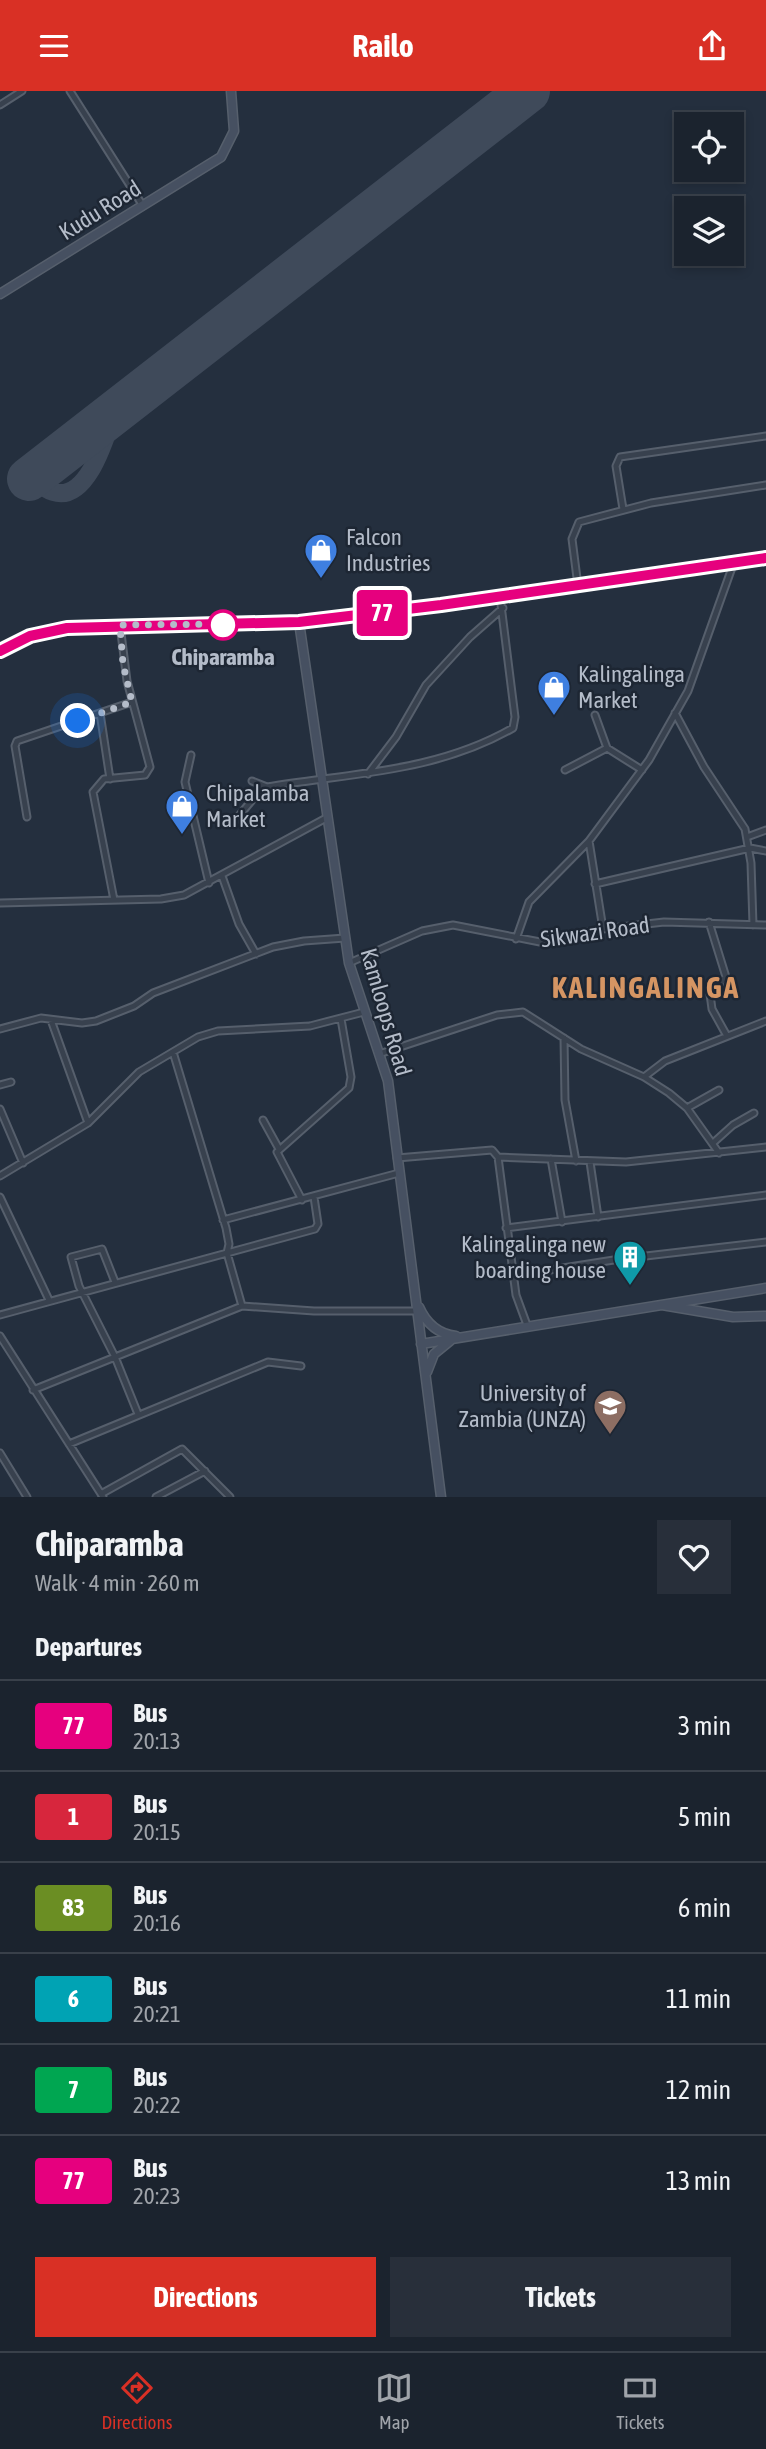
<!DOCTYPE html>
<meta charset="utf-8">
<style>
:root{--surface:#1b232e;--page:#282f3a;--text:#f1f3f6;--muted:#a0a4aa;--line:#39404a;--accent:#d93025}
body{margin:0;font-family:"Asap Condensed",sans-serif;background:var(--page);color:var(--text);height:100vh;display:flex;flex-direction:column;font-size:26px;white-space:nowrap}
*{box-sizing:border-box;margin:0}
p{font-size:23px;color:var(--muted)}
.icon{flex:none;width:38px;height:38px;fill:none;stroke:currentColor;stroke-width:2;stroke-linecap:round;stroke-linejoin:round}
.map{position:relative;height:1406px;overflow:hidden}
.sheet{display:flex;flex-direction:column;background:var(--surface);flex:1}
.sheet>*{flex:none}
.badge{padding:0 14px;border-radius:5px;font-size:24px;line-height:46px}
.tools{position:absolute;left:674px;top:21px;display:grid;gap:14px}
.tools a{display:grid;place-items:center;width:70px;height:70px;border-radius:0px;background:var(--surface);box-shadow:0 4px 10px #0003,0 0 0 2px var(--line);font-size:35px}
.you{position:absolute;width:35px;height:35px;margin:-18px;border:5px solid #fff;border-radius:50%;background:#1a73e8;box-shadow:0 0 0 10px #1a73e833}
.map>.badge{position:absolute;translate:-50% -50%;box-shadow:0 0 0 4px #fff}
h2{padding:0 35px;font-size:26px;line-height:63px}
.round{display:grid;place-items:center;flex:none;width:74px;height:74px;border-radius:0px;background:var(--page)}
.overview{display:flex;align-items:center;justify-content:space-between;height:119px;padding:0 35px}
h1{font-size:33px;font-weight:700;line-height:52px}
.action{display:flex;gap:14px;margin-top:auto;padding:14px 35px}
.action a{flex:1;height:80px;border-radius:0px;background:var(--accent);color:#fff;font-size:28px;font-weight:700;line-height:80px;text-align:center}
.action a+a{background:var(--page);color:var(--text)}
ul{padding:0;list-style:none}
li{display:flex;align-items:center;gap:21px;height:91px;padding:0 35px;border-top:2px solid var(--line)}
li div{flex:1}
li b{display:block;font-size:26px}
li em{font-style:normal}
li .badge{min-width:77px;font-weight:700;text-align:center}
header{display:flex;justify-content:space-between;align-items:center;height:91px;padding:0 35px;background:var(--accent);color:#fff;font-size:32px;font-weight:700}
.tab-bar{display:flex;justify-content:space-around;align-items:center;height:98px;border-top:2px solid var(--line);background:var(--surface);font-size:19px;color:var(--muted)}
.tab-bar a{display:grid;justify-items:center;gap:4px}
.tab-bar .selected{color:var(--accent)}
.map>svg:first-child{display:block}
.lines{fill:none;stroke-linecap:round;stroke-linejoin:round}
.taxiway{stroke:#3f4a5a;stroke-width:18}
.runway{stroke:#3f4a5a;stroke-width:44}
.street-casing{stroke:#565f6c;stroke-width:9}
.secondary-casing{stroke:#565f6c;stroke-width:11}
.street{stroke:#38414e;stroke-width:5}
.secondary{stroke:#465061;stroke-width:8}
.line-casing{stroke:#fff;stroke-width:16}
.line{stroke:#e6007e;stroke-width:10}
.walk{stroke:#b4bcc9;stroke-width:7;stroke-dasharray:0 12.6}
.stop-dot{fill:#fff;stroke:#e6007e;stroke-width:3.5}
.labels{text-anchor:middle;stroke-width:5;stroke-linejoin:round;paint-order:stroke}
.street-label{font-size:23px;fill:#b4bcc9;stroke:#1d2633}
.poi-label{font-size:23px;fill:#b4bcc9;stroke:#1d2633;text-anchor:start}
.stop-label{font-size:23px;font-weight:bold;fill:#b4bcc9;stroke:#1d2633}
.district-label{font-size:30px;font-weight:bold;letter-spacing:2px;fill:#d59563;stroke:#1d2633}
</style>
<header><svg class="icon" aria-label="menu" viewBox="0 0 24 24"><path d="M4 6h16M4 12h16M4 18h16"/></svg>Railo<svg class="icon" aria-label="share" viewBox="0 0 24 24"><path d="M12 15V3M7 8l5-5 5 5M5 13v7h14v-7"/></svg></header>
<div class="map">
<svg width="766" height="1406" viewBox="0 0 766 1406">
<rect width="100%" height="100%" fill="#242f3e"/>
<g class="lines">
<path class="taxiway" d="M40,380C40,390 43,398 53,401C88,412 106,345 114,322"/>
<path class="runway" d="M29,388L528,0"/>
<defs>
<path id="street" d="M70,0L143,115
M0,14L22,0
M623,418L616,375L620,366L766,345
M578,495L572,448L579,431L651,412L766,394
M100,622L110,688
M675,622L704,676L745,738L751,772L753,834
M595,624L607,657L642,679
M191,664L185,691L209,792
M565,679L607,657
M368,683L396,646L426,594L470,546L503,517
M252,690L267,696C352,682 437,681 513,637L515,626L500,506
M27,726L15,655L17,650L132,611
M233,732L263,696
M747,746L766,739
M589,750L603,838
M222,785L239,833L256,863
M595,793L750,757L766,760
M114,809L93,701L104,688L145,684L150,676L127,590L120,534
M0,812L161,808L184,804L328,726
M709,831L726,886L710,903L712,918L727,945
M516,848L529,811L589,750L649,669L688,600L734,471
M349,872L422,840L453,834L540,851L603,838L664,831L766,834
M51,929L88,1032
M0,938L41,927L82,932L96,930L134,915L153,902L273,856L304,850L345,847
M564,947L565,1009L576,1070
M173,961L226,1137L229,1153L227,1162L242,1215L314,1220H417
M379,963L497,924L523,921L581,958L644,986L669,1002L687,1017L719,1062
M644,986L665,970L766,930
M0,994L11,991
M687,1017L719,999
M0,1018L23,1072
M263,1029L279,1058
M713,1052L733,1034L754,1022
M498,1066L516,1204L527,1234
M397,1067L492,1059L498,1066L626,1071L766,1056
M551,1068L562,1131
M590,1071L598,1126
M0,1085L88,1032L139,981L198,946L218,940L310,935L364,921
M0,1106L49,1209
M302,1109L277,1061L349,997L351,986L341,928
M223,1129L399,1082
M506,1137L766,1104
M512,1185L620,1168L766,1151
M115,1191L102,1158L71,1166L79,1195L115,1266L138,1323
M0,1224L315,1138L318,1133L314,1106
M0,1245L103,1406
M33,1299L242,1215
M69,1353L268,1271L301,1275
M0,1362L27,1406
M101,1403L182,1358L230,1406
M156,1406L205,1380"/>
<path id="secondary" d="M0,203L221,66L234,40L231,0
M299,531L349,872L388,990L441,1406
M0,560L30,545L67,537L299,531L441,514L766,467
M662,1214L733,1226L766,1225
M419,1216C426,1232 438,1243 456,1245
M421,1253L766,1197
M427,1281L434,1263L450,1250"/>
</defs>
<use href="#street" class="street-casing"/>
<use href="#secondary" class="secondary-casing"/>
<use href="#street" class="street"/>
<use href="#secondary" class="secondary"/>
</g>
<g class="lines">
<defs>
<path id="line" d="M0,560L30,545L67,537L299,531L441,514L766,467"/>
</defs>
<use href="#line" class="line-casing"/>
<use href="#line" class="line"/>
<path class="walk" d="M78,630L132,611L123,573L120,534L229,533L223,534"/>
</g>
<defs>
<symbol id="shop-pin" viewBox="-11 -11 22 30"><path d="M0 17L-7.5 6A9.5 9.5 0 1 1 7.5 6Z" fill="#3f7fe0" stroke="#1d2633"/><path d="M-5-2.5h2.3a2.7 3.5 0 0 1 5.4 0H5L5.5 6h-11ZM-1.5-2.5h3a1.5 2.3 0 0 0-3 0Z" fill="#fff"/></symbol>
<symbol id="building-pin" viewBox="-11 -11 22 30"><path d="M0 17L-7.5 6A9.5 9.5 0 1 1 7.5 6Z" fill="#0f9aa8" stroke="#1d2633"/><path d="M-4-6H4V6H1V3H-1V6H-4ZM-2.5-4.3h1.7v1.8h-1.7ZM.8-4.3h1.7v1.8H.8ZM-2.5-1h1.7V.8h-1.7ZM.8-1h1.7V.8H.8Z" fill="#fff"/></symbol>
<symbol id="university-pin" viewBox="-11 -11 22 30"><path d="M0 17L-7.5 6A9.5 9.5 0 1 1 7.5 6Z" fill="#8d6e63" stroke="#1d2633"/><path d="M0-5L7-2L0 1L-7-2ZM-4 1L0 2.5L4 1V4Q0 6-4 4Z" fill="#fff"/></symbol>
</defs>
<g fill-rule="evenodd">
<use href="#shop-pin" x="302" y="440" width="38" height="52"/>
<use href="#shop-pin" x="535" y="577" width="38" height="52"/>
<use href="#shop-pin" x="163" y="696" width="38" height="52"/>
<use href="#building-pin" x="611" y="1147" width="38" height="52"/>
<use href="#university-pin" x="591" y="1296" width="38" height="52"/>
</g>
<circle class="stop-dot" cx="223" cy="534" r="14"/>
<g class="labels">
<g class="street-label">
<text transform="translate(100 119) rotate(-32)" y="8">Kudu Road</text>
<text transform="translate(595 841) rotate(-8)" y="8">Sikwazi Road</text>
<text transform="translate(386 921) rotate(74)" y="8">Kamloops Road</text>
</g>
<g class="poi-label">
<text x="346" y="454">Falcon<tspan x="346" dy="26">Industries</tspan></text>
<text x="578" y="591">Kalingalinga<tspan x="578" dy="26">Market</tspan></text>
<text x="206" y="710">Chipalamba<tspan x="206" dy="26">Market</tspan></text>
<text x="606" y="1161" text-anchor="end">Kalingalinga new<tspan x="606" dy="26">boarding house</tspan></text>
<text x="586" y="1310" text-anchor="end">University of<tspan x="586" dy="26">Zambia (UNZA)</tspan></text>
</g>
<g class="stop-label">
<text x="223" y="574">Chiparamba</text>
</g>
<g class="district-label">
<text x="646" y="907">KALINGALINGA</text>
</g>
</g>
</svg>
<div class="tools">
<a><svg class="icon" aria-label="locate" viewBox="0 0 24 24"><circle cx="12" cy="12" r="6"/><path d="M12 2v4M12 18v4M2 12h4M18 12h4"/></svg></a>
<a><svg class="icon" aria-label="layers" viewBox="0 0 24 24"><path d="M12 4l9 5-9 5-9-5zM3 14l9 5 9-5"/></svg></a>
</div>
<div class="you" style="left:78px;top:630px"></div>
<b class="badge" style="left:382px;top:522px;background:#e6007e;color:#fff">77</b>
</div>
<section class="sheet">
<div class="overview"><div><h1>Chiparamba</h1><p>Walk · 4 min · 260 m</p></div><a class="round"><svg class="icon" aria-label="heart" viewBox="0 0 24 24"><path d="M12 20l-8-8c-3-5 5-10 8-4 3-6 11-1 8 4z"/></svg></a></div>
<h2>Departures</h2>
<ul>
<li><span class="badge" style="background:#e6007e;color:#fff">77</span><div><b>Bus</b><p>20:13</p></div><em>3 min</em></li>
<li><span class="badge" style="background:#d7263d;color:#fff">1</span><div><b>Bus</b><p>20:15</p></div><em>5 min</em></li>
<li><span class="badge" style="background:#6b8e23;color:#fff">83</span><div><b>Bus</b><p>20:16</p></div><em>6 min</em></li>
<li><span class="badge" style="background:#00a3b4;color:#fff">6</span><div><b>Bus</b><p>20:21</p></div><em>11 min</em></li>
<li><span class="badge" style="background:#00a651;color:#fff">7</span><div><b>Bus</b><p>20:22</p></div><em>12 min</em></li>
<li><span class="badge" style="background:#e6007e;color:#fff">77</span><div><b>Bus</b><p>20:23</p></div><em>13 min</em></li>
</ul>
<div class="action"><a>Directions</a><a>Tickets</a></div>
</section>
<nav class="tab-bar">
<a class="selected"><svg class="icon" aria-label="directions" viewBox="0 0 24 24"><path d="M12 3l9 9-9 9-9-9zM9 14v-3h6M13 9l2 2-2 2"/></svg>Directions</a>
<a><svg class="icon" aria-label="map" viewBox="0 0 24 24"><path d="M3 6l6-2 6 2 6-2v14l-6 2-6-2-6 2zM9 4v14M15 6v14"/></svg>Map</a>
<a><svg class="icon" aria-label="tickets" viewBox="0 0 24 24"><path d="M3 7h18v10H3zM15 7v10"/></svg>Tickets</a>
</nav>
